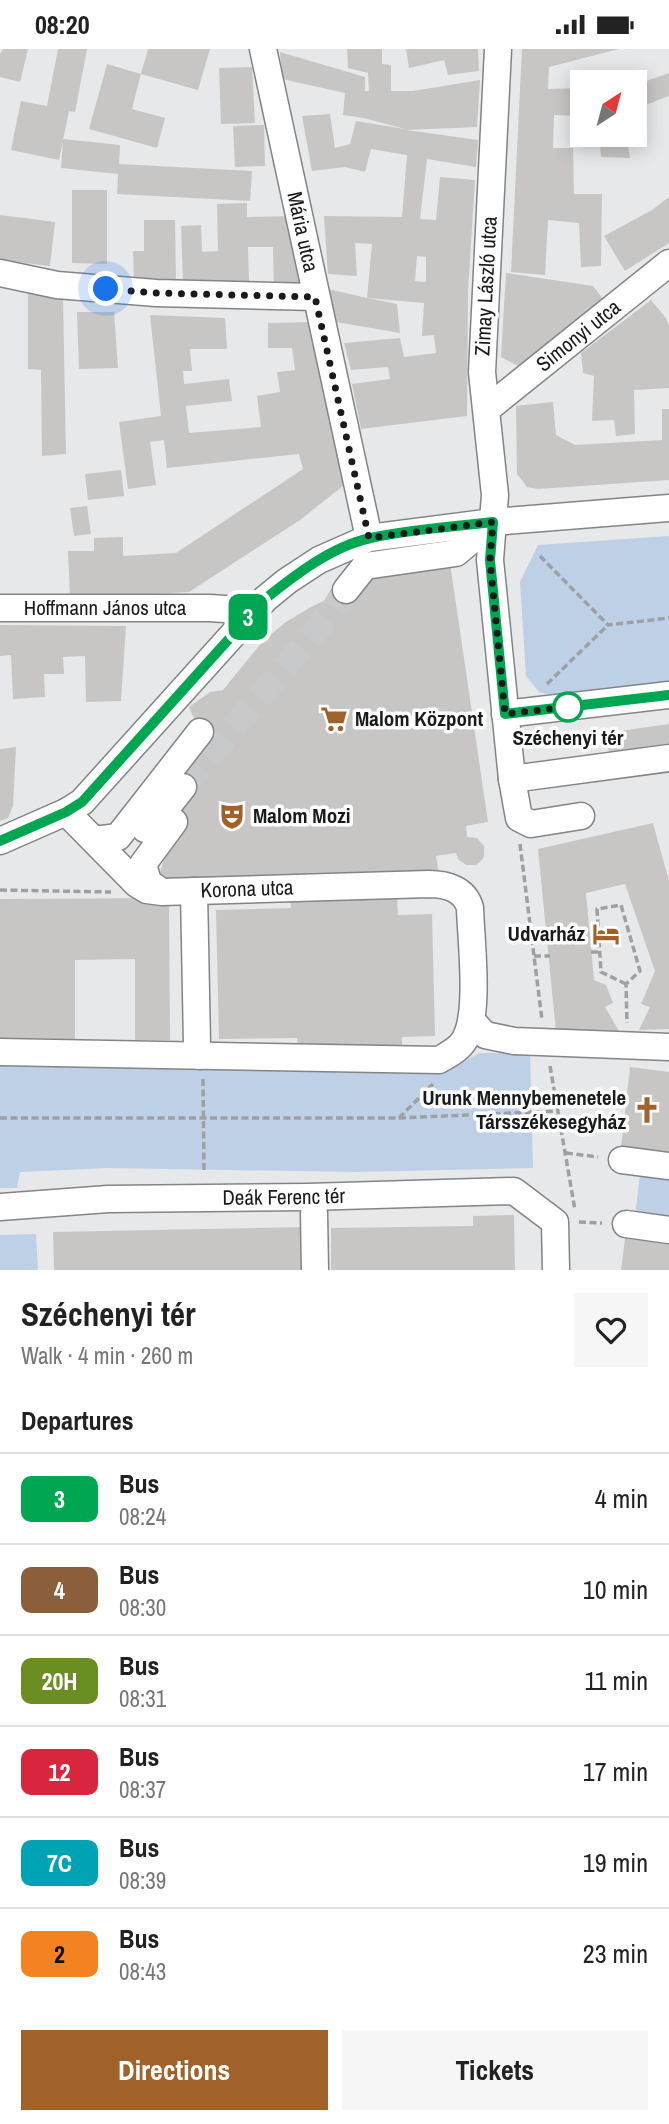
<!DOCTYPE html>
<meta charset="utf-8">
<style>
:root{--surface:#fff;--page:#f6f6f6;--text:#222;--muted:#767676;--line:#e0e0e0;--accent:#a1622a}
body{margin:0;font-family:"Archivo Narrow",sans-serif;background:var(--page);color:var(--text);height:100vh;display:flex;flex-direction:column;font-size:26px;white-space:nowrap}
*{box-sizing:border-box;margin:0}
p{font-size:23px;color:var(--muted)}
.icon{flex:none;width:38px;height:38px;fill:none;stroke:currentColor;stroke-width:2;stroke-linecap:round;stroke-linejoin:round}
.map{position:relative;height:1221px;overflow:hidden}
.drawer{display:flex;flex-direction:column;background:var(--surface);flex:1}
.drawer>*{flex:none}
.badge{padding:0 14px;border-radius:10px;font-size:24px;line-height:46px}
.needle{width:46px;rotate:36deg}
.tools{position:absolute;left:570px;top:21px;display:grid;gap:14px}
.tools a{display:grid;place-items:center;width:77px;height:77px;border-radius:0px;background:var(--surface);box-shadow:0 4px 18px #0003;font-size:35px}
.you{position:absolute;width:35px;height:35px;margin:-18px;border:5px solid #fff;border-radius:50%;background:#1a73e8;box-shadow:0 0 0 10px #1a73e833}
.map>.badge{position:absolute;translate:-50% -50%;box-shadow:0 0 0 4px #fff}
h2{padding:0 21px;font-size:26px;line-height:63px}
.round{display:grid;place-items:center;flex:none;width:74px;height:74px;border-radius:0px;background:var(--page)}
.overview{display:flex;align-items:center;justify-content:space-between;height:119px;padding:0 21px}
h1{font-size:33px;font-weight:800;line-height:52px}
.cta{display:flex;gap:14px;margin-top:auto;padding:14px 21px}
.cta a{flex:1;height:80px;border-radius:0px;background:var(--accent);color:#fff;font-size:28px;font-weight:800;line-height:80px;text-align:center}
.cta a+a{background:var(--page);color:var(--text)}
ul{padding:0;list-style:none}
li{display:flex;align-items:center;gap:21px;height:91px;padding:0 21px;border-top:2px solid var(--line)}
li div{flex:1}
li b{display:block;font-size:26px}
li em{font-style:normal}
li .badge{min-width:77px;font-weight:700;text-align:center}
.status{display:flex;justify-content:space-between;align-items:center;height:49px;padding:0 35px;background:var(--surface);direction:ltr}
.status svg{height:19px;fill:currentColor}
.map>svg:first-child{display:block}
.green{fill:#bed0e6}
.building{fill:#c8c6c4;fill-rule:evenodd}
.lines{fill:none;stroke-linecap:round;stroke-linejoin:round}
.minor-tunnel{stroke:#c7c9cb;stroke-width:26;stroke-dasharray:26 13;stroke-linecap:butt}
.minor-casing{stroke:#828486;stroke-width:29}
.path{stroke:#9ea0a2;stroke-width:3.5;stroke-dasharray:7 3.5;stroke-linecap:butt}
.minor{stroke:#fff;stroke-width:26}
.line-casing{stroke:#fff;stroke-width:16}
.line{stroke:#00a651;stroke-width:10}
.walk{stroke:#191a1b;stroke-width:7;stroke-dasharray:0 12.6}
.stop-dot{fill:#fff;stroke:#00a651;stroke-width:3.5}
.labels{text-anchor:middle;stroke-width:7;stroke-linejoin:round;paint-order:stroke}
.street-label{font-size:21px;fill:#191a1b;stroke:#fff}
.poi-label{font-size:21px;font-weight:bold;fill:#191a1b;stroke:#fff;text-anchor:start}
.stop-label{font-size:21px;font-weight:bold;fill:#191a1b;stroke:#fff}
</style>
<div class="status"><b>08:20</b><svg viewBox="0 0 49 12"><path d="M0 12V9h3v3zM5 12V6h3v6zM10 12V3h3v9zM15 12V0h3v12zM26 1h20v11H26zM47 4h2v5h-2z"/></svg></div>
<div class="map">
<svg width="669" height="1221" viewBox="0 0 669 1221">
<rect width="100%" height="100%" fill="#e6e8ea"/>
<path class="green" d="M669,487V634L559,648L539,643L526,627L520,533L538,496Z
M479,1004H530L533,1119L356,1123L108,1119L20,1123L17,1139H0V1015H151L445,1024Z
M640,1124L669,1127V1172L635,1168Z
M36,1185L38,1221H0V1186Z"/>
<path class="building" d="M3,0H28L20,33L0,28V5Z
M58,0H87L75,63L69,62L59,111L11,101L21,52L47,57Z
M148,0H210L198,41L141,25Z
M347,0H382V15L391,16V42H413L480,31L477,78L406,81L478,91L476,118L427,110L420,170L436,171L440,128L475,131L468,242L467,367L361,380L352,335L390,330L388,318L351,321L344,294L400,289L404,308L436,304L434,286L422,287L424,254L367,249L397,255L400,284L336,273L328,240L367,249L372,195L355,194L357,227L328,225L324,167L402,168L407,106L371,100L365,123L345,118L312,122L302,67L330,65L335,99L350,95L356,72L405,80L364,69L343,66L345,44L282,30L280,3L365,28V42H369L368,24L348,19ZM417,207L426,208V233L415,232Z
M406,0H478L479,22L448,26L444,11L409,19Z
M522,0H619L549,18L548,40L583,39V67L554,66L553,99H573L574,145H602L601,217L581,218L579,174L548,171L545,226L511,223Z
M107,15L141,25L132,60L165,69L157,99L89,80Z
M252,18L255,74L221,75L219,19Z
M669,24V47L635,60V36Z
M264,76L265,117L235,118L233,77Z
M599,86H626L630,109L601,108Z
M63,90L120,96L119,115L252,122L250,152L117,145L118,125L61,119Z
M72,141H107V215L72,214Z
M669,148V194L625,222L604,187L652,161Z
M247,154V168L298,167L300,240L274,241L273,198H248L249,232L183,234L181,177L201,176L202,203L218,202L217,155Z
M0,166L55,173L50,217L0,211Z
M144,171H175L176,233L134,234L133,202H144Z
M506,224L593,237L606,254L520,318L501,308Z
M28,245L63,249L66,405L42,407L41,321L28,320Z
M651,251L666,269L669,277V339L634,341L635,385L616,387L614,371L592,372L594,327L583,324L581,304Z
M77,263H114L118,319L79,320Z
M150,266L225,269L227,300H190L192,322H183L184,335L229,330L232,352L186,357L189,384L261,378L257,347L280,343L277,323L295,321L292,299H268V274L311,273L343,437L300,471L189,543L70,549L68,502H94V489L123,488V507L176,504L303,420L299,405L167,419L164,391L150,393L156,436L128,440L119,373L161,367Z
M553,353L556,386L575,396L662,391V360H669V431L538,440L527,438L517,425L516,357Z
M121,421L124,447L88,451L85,425Z
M87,457L91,485L74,487L70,459Z
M450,514L488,773L466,777L467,788L477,789L484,797V808L481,812L476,816H466L458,810L456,804L436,807L439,824L157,834L200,683L189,658L210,643L223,641L263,592L286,573L311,558L346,541L364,526Z
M0,576L126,577L121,652L86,653L85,607L63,608L64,625H44L45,648L13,650L11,606L0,607Z
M669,675V696L609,704L606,684Z
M16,698L13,757L8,769L0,772V700Z
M653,774L669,832V980L639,981L650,958L641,955L655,922L625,835L586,844L594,931L606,936L613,954L605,958L619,982L556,983L538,800Z
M397,845L398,866L432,865L435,987L402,988V1001L298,1003L297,989L219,990L216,861L291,859L290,847Z
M169,849L170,991H135V910L75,911V990L0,989V850Z
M630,1018L669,1023V1105L621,1099Z
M514,1166L515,1221H331V1179L473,1177V1167Z
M303,1178L304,1221H54L53,1183Z
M626,1182L669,1188V1221H621Z"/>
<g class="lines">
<path class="minor-tunnel" d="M183,738L334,560L346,541"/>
<defs>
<g id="minor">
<path id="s1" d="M263,0L369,489"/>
<path d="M498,0L482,323L495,446L490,511L512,730L519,769L531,775L581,767"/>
<path d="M0,224L57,236L156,244L315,248"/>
<path id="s2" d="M487,360L669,214"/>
<path d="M346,541L365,517L456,504L493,473"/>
<path id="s3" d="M0,559H210L253,562"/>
<path d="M505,665L669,646"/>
<path d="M512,730L669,709"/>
<path d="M145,780L152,777L183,738"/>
<path d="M94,791L118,788L200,683"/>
<path d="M0,792L66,763L82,753L265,550L287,532L319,511L369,489L493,473L669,459"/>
<path d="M160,842L148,833L143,815L174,773"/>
<path d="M194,842L197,995L200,1007"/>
<path d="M472,972L485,986L514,992L669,998"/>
<path d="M0,1003L439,1011C449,1005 460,1000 465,990C480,963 471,892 470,859C465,840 446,835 429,835L162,843L147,841L137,835L66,763"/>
<path d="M622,1111L669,1117"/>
<path id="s4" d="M0,1158L108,1150L308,1148L514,1142L555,1173L556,1221"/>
<path d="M314,1164L315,1221"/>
<path d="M626,1175L669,1181"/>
</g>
</defs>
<use href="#minor" class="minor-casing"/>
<path class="path" d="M540,507L608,576L669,569
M547,635L608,576
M520,795L542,971
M0,841L111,843
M591,903H600
M534,907H550
M626,935L601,923L597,860L621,856L640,922L626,935L627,974
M550,1017L575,1161
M203,1030L204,1122
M0,1069H399L558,1062
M399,1069L433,1035
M566,1104L598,1108
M579,1173L602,1174"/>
<use href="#minor" class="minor"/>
</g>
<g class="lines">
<defs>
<path id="line" d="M0,792L66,763L82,753L265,550C295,526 332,497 371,489C411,480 453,478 493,473L490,511L505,665L669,646"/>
</defs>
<use href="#line" class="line-casing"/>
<use href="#line" class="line"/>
<path class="walk" d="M106,240L156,244L315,248L369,489L493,473L490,511L505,665L576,657L568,658"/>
</g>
<defs>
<symbol id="supermarket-bare" viewBox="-9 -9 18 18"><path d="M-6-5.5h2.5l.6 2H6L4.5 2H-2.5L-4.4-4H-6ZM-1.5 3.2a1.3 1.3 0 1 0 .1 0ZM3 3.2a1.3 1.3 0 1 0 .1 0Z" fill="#a1622a" stroke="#fff" stroke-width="2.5" paint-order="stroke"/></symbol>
<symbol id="theatre-bare" viewBox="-9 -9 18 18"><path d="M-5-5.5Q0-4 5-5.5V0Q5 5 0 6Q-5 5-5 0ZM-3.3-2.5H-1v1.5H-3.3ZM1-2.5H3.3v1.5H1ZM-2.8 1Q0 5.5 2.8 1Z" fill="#a1622a" stroke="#fff" stroke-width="2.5" paint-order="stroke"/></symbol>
<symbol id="hotel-bare" viewBox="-9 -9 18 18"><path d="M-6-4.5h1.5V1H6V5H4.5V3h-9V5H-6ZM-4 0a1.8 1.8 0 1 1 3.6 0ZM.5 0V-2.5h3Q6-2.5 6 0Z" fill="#a1622a" stroke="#fff" stroke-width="2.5" paint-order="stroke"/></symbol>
<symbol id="church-bare" viewBox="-9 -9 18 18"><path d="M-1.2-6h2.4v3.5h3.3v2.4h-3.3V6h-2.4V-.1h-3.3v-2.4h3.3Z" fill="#a1622a" stroke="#fff" stroke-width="2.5" paint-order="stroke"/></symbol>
</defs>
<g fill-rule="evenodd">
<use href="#supermarket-bare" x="315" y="651" width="38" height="38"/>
<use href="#theatre-bare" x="213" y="748" width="38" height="38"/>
<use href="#hotel-bare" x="587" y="866" width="38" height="38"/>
<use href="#church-bare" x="628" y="1042" width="38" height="38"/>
</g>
<circle class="stop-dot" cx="568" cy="658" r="14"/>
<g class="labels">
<g class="street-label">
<text dy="7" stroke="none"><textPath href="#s1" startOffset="187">Mária utca</textPath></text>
<text transform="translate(486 237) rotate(-87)" y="7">Zimay László utca</text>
<text dy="7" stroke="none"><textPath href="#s2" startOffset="117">Simonyi utca</textPath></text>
<text dy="7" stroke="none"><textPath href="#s3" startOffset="105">Hoffmann János utca</textPath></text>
<text transform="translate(247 840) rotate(-2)" y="7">Korona utca</text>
<text dy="7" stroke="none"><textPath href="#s4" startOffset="284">Deák Ferenc tér</textPath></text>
</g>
<g class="poi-label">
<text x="355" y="677">Malom Központ</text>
<text x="253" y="774">Malom Mozi</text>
<text x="585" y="892" text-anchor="end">Udvarház</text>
<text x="626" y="1056" text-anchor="end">Urunk Mennybemenetele<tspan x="626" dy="24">Társszékesegyház</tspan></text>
</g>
<g class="stop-label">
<text x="568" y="696">Széchenyi tér</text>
</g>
</g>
</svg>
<div class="tools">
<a><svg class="needle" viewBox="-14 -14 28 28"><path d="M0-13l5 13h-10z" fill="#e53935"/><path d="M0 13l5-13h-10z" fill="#767676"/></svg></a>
</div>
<div class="you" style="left:106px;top:240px"></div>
<b class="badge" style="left:248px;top:568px;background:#00a651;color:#fff">3</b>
</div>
<section class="drawer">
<div class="overview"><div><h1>Széchenyi tér</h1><p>Walk · 4 min · 260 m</p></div><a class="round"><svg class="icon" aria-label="heart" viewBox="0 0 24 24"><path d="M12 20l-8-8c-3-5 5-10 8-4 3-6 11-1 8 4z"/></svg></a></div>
<h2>Departures</h2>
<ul>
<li><span class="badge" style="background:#00a651;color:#fff">3</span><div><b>Bus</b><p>08:24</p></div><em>4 min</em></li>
<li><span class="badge" style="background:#8b5e3c;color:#fff">4</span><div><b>Bus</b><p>08:30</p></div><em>10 min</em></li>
<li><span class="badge" style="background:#6b8e23;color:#fff">20H</span><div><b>Bus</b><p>08:31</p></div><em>11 min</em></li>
<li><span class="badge" style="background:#d7263d;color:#fff">12</span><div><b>Bus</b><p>08:37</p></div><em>17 min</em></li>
<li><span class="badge" style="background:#00a3b4;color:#fff">7C</span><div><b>Bus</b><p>08:39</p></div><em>19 min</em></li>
<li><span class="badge" style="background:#f58220;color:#111">2</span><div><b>Bus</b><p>08:43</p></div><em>23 min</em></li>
</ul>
<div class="cta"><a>Directions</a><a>Tickets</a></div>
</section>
